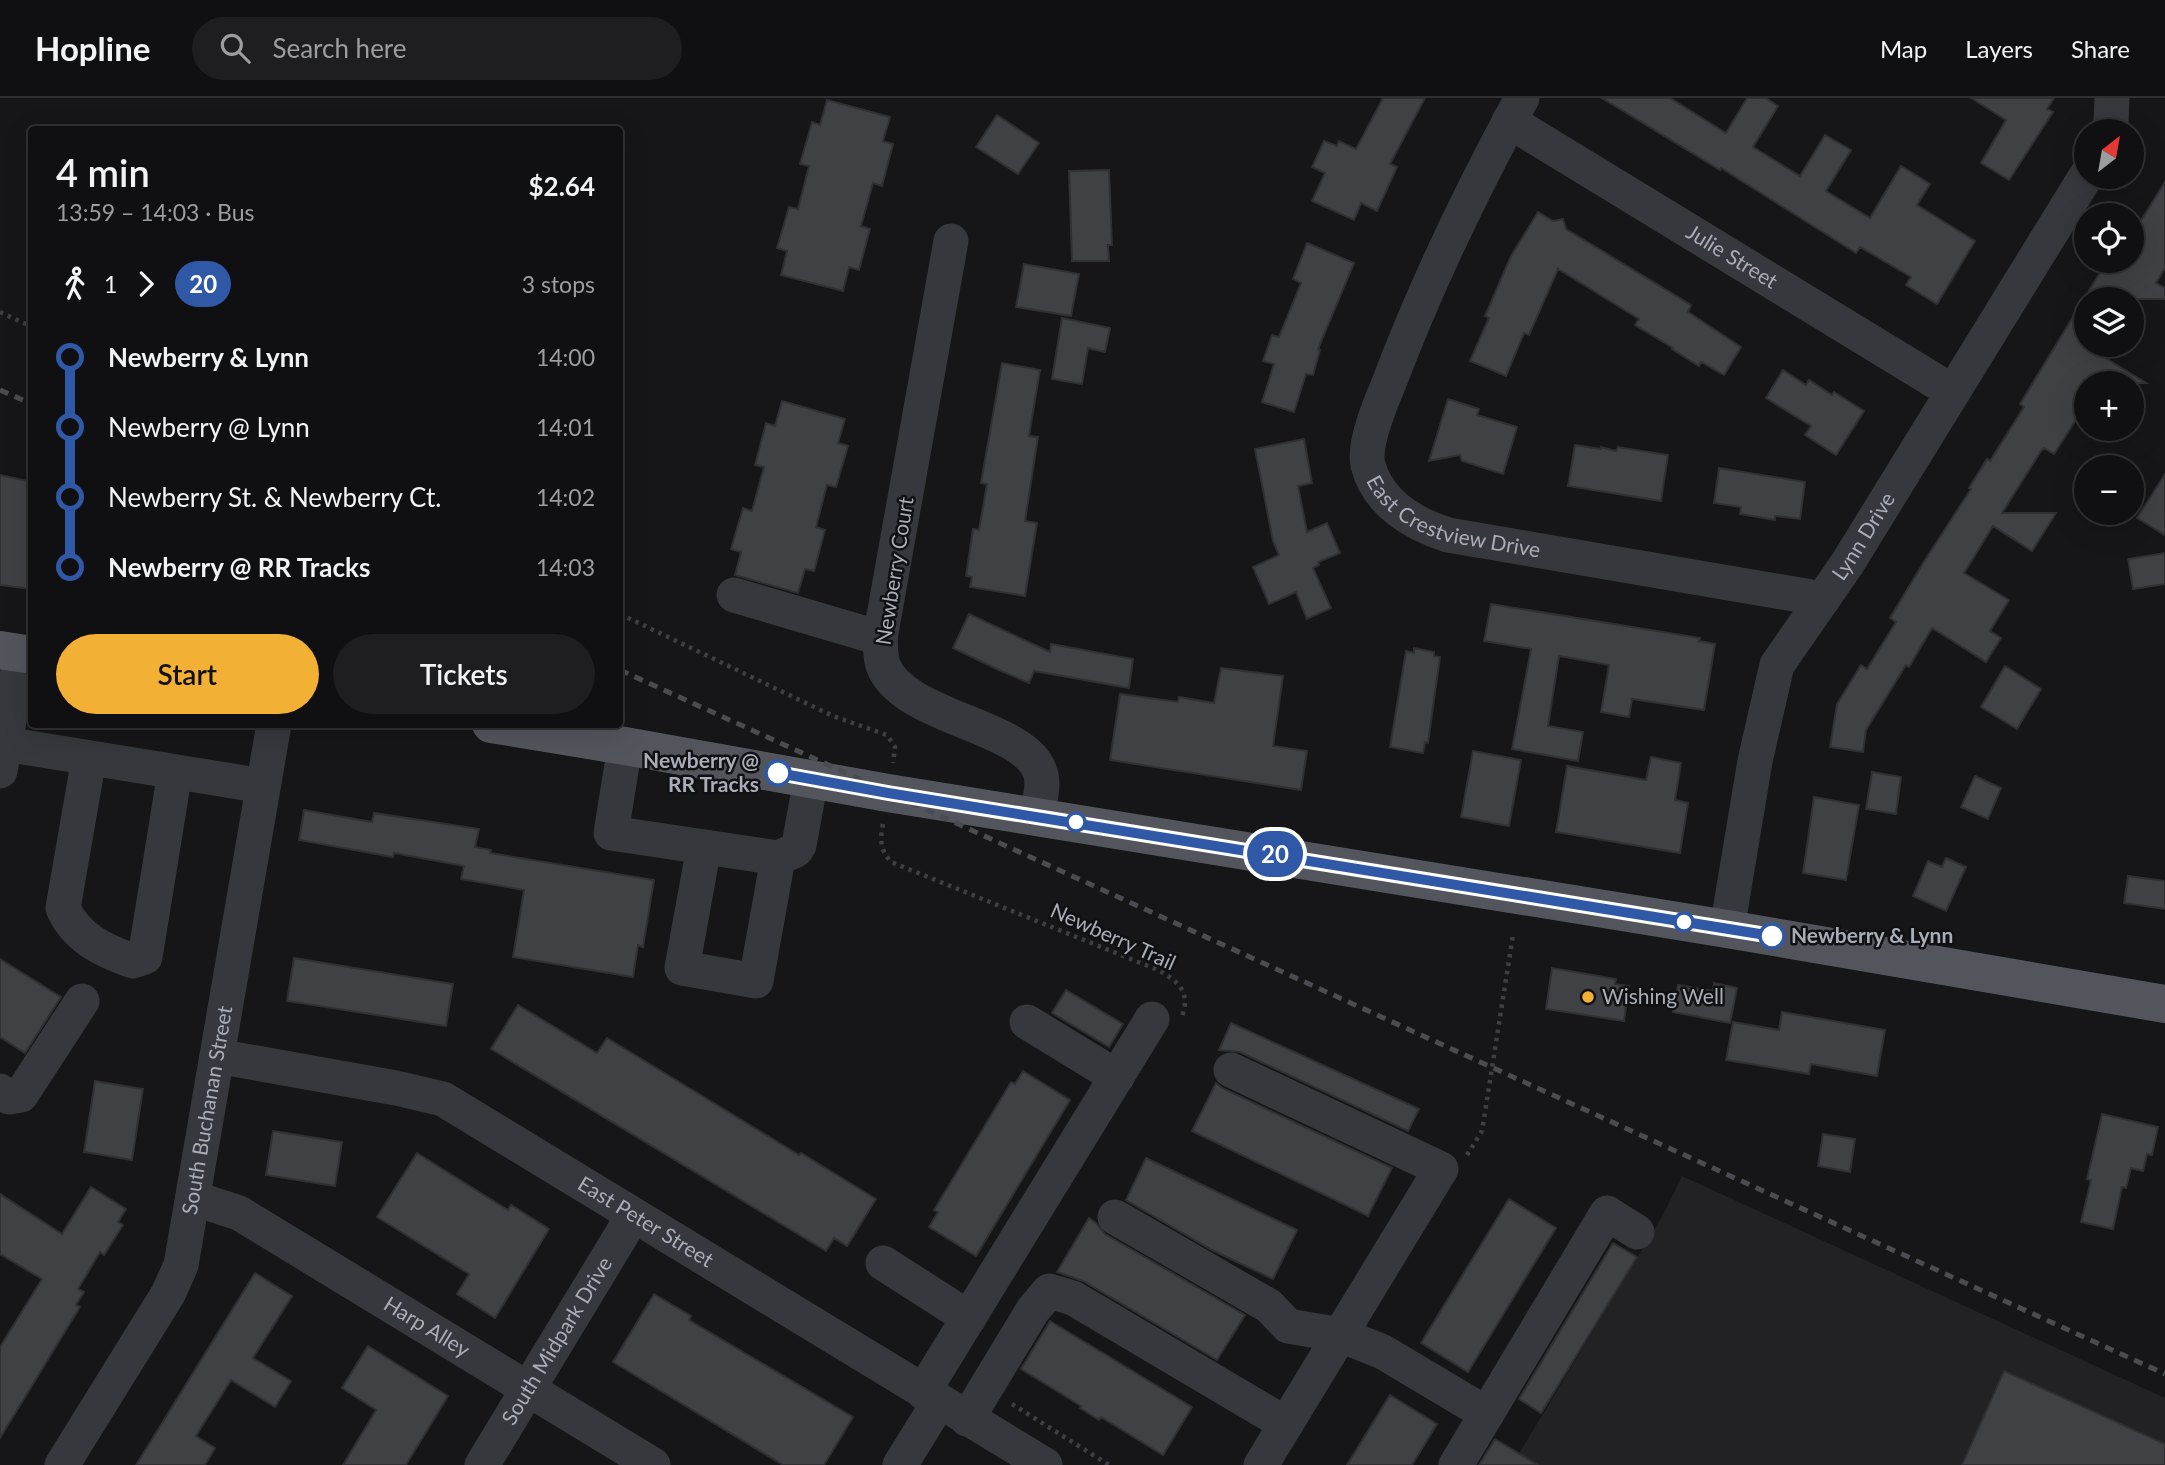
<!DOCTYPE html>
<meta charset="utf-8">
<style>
:root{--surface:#101012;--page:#1e1e20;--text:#f1f3f6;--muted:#9c9d9f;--line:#303032;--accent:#f2b134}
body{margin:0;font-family:Lato,sans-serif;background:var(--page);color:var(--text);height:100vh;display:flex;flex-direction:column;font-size:26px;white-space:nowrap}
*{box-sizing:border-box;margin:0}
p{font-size:23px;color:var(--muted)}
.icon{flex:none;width:38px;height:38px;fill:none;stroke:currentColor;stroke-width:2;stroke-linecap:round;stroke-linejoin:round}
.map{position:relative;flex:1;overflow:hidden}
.details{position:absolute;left:28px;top:28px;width:595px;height:602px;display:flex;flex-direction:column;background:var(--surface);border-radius:7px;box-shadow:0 7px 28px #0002,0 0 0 2px var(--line)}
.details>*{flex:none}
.badge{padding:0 14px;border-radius:23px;font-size:24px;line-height:46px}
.needle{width:46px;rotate:31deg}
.fabs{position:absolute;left:2074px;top:21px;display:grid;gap:14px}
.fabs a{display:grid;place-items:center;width:70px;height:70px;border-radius:50%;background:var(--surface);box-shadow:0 7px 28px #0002,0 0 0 2px var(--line);font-size:35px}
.map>.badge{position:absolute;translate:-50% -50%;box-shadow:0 0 0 4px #fff}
.legs{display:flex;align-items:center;gap:10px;height:77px;padding:0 28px;font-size:23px}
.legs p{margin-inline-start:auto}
.head{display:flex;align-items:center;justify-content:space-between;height:119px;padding:0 28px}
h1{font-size:38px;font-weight:600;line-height:52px}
.cta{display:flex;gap:14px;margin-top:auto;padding:14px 28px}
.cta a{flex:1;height:80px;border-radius:42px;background:var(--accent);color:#111;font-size:28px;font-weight:600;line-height:80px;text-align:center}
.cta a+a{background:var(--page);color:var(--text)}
ul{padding:0 28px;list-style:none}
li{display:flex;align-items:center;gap:24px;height:70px;font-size:26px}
li i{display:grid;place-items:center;width:10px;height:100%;margin:0 9px;background:currentColor}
li i::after{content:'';width:18px;height:18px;margin:-9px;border:5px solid;border-radius:50%;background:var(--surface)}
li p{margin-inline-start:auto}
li:first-child i{background:linear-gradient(#0000 50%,currentColor 0)}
li:last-child i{background:linear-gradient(currentColor 50%,#0000 0)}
header{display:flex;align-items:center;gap:42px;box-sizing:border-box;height:98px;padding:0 35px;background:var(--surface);border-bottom:2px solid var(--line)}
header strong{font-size:33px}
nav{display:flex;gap:38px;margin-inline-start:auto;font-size:24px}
.search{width:490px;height:63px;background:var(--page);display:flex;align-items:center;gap:18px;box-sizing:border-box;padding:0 24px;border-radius:38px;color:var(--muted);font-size:26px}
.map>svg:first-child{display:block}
.built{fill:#222225}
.building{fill:#404145;stroke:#303034;stroke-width:2}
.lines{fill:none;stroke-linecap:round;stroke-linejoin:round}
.path{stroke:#3d3f44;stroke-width:4.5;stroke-dasharray:3.5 5;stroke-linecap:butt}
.minor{stroke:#37383d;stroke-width:35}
.major{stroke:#53555c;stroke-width:38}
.rail{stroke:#4a4c52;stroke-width:5;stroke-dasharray:9 7;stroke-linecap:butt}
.line-1-casing{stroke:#fff;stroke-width:16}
.line-1{stroke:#2f58a7;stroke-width:10}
.stop-1-dot{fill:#fff;stroke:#2f58a7;stroke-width:3.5}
.poi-dot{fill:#f2b134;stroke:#111113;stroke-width:2.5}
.labels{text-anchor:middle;stroke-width:5;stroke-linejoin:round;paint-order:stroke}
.street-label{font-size:21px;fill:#a8adb8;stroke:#111113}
.stop-label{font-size:21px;font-weight:bold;fill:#a8adb8;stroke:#111113;text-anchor:end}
.poi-label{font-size:21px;fill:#a8adb8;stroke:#111113;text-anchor:start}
</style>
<header>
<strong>Hopline</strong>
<div class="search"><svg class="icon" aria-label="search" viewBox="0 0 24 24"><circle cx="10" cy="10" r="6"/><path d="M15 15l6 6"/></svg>Search here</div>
<nav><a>Map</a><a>Layers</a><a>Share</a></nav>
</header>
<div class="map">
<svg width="2165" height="1367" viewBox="0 0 2165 1367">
<rect width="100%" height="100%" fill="#161618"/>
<path class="built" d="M1682,1078L2165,1300V1367H1512L1663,1117Z"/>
<path class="building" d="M1383,0H1425L1390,66L1397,69L1377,113L1361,105L1354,122L1312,103L1325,75L1312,69L1324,43L1337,48L1339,43L1356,51Z
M1602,0H1670L1726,35L1747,0H1766L1778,8L1753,49L1800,78L1825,37L1851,52L1826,93L1870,120L1901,68L1930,86L1917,107L1975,143L1937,206L1906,187L1911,179L1860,149L1856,155L1721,70L1720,72Z
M1971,0H2054L2047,11L2053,14L2009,82L1981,65L2006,22Z
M827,2L890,19L883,43L893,46L882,88L873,85L861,128L870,131L859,172L849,169L843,193L781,177L787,153L777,150L789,109L798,111L809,68L800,66L812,24L820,27Z
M997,17L1039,45L1018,76L976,49Z
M1109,72L1112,147H1108L1109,163H1072L1069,73Z
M2165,84V170L2156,185L2165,190V201H2086V247H2101L2096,254L2146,285H2086V321L2079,317L2054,356L2044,350L2041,353L2002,415H2056L2032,453L1993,428L1964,475L2009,502L1990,533L2001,540L1986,564L1932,530L1909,569L1906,567L1866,632L1863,654L1830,649L1837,606L1861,567L1867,571L1896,524L1890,520L1925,462L1971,391L1969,390L1987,361L1990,363L2024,309L2020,306L2107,163H2132V119L2140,124Z
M1538,114L1553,123L1563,121L1566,131L1691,207L1688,214L1741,249L1724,277L1701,264L1699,268L1672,251L1673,250L1635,227L1639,221L1558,171L1529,237L1524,235L1506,278L1470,263L1489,220L1485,218L1511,158Z
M1307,145L1354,165L1318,251L1320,252L1313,277L1306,276L1294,314L1262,304L1274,266L1263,263L1272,237L1279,239L1301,185L1293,181Z
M1024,166L1079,176L1071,218L1016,209Z
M1062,220L1110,230L1105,254L1088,250L1082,286L1052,281Z
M1002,265L1040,272L1029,338L1038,339L1025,423L1037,425L1025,498L970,489L972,479L966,478L973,431L979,432L987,386L981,385Z
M1783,272L1806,287L1809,282L1832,297L1834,294L1864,313L1836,357L1805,337L1811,328L1766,300Z
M1448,301L1479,311L1477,317L1517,329L1503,376L1462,363L1460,357L1429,363Z
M782,303L845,321L838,345L848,348L836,389L827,387L816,429L825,432L814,473L805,471L798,495L735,477L741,454L731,451L743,410L752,413L764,369L755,367L766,325L775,328Z
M1304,341L1312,385L1298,388L1307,434L1327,425L1340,455L1318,464L1319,467L1313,470L1331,510L1307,521L1296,494L1269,506L1253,469L1279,457L1273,443L1255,351Z
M1575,347L1601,351V349L1616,353L1618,349L1668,357L1661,403L1568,388Z
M1719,370L1805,384L1800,421L1775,418V422L1740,416L1741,409L1714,405Z
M2165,376V437L2137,420Z
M0,377L32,384V491L0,487Z
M2165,455V486L2133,491L2128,461Z
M1491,506L1700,540L1699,543L1715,546L1704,612L1632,601L1629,619L1601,614L1609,567L1559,558L1548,628L1583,634L1578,663L1512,651L1531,551L1484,543Z
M969,516L1050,554L1051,546L1133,561L1129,590L1034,573L1029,585L999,572L953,550Z
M1414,550L1434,554V558L1440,559L1428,645L1425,644L1423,655L1390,649L1406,553L1414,555Z
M2005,568L2041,591L2017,631L1981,609Z
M1221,570L1283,578L1273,648L1307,653L1301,692L1110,662L1120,596L1178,604L1179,599L1214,605Z
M1473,653L1521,662L1509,728L1461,719Z
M1651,659L1681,665L1675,702L1688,705L1680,755L1556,734L1567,668L1646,682Z
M1872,674L1901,679L1896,716L1866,711Z
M1975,678L2001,690L1988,721L1961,709Z
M1814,699L1859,707L1846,782L1803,775Z
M304,712L372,724L374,715L479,731L475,749L491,752L490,755L654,782L643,849L638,847L633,879L513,859L524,792L461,781L464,768L394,755L393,759L299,742Z
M1946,760L1966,769L1946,813L1913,798L1928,763L1942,769Z
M2128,778L2165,783V811L2124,805Z
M294,860L453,886L446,928L287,903Z
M0,861L61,899L25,955L0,939Z
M1552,870L1616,881L1615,886L1629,888L1624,923L1546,911Z
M1714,885L1737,890L1730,925L1673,914L1678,887L1713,893Z
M1066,892L1123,926L1109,949L1052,915Z
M518,907L597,955L607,940L799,1057L801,1055L876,1101L847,1148L834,1140L826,1153L491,951Z
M1782,914L1885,932L1877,978L1811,966L1809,976L1726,962L1733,924L1779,932Z
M1231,925L1419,1011L1408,1033L1240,954L1219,952Z
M1023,973L1070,1002L976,1158L929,1129L938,1114L934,1112L999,1004L1011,984L1015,986Z
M95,983L143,991L132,1062L84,1054Z
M1216,985L1222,990L1392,1070L1368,1118L1192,1033Z
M2102,1016L2158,1029L2152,1057L2147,1056L2143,1073L2131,1070L2126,1090L2122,1089L2113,1131L2081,1124L2091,1082L2087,1081Z
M273,1033L342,1044L335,1088L266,1077Z
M1823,1036L1855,1041L1850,1074L1818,1068Z
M417,1055L508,1112L511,1107L549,1131L495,1220L457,1196L469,1176L377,1119Z
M1146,1060L1297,1132L1273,1181L1212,1152L1126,1102Z
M91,1089L126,1111L118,1124L123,1127L104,1157L100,1154L78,1191L84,1194L76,1207L80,1209L0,1340V1249L42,1181L0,1156V1096L62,1136Z
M1509,1101L1556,1130L1468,1274L1421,1245Z
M1089,1120L1096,1125L1105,1136L1245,1217L1217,1262L1083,1183L1057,1174Z
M1613,1145L1637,1159L1541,1315L1519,1301Z
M255,1175L292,1198L253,1260L291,1283L275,1309L231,1282L196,1338L215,1350L205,1367H136Z
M654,1196L691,1218L689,1222L853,1319L824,1367H783L613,1264Z
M1050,1223L1192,1309L1163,1357L1101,1319L1099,1322L1080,1310L1081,1308L1021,1271Z
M368,1248L448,1298L406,1367H343L376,1312L342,1290Z
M2004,1273L2165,1346V1367H1962Z
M1390,1297L1437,1326L1412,1367H1347Z
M1495,1341L1538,1367H1479Z"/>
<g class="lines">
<path class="path" d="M0,214L32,229
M620,516L833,618L887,637L895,649L893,665
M883,726C880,741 880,752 891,764L1158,872C1178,883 1191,894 1182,918
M1467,1057L1482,1033L1513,837
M1012,1306L1109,1367"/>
<g class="minor">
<path id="s1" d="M1522,0C1472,92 1426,187 1389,285C1381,304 1363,346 1368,367C1378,405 1413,426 1448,437L1823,501"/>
<path id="s2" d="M1509,23L1953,294"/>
<path d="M2108,33L2111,25L2112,0"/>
<path d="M951,143L880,540C881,548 880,559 883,567C902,620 1025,627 1040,674C1045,687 1039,704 1037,717"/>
<path d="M734,497L880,540"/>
<path d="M5,646L263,688"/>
<path d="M625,648L611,735L778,760L796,752L799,747L811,681"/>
<path d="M89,660L63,810C76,840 104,853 133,863L145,859L175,674"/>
<path d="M0,673L21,556"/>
<path d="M704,749L682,870L756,883L778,760"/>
<path id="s3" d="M1727,831L1755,663L1777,567L1847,466L2086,78"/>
<path d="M1027,924L1117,979"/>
<path id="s4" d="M217,958L396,990L443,1001L1045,1367"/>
<path d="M1231,972L1441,1071L1261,1367"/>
<path d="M0,993L9,999L21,997L82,903"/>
<path id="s5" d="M193,1100L239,1115L653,1367"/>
<path d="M1115,1119L1269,1208L1288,1228L1341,1237L1383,1254L1487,1316"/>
<path d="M883,1165L969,1220"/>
<path d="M923,1294L1152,921"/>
<path d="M967,1321L1033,1212L1049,1193L1073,1200L1286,1326"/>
<path id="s6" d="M62,1367L168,1196L181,1167L274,626"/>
<path id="s7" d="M482,1367L633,1118"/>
<path d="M900,1367L939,1304"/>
<path d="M1456,1367L1607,1115L1637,1134"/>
</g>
<path class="major" d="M0,552L32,557
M491,626L625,648L888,695L1727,831L2165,906"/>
<path class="rail" d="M0,292L32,306
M620,572L2165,1276"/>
</g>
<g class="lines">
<defs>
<path id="line-1" d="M778,675L888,695L1772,838"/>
</defs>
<use href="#line-1" class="line-1-casing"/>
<use href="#line-1" class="line-1"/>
</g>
<g class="stop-1-dot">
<circle cx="778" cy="675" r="12"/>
<circle cx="1076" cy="724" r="9"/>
<circle cx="1684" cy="824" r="9"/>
<circle cx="1772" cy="838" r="12"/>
</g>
<circle class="poi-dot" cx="1588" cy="899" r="7"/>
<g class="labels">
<g class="street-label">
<text dy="7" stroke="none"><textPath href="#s2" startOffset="261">Julie Street</textPath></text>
<text dy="7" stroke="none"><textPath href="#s1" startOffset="509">East Crestview Drive</textPath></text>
<text dy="7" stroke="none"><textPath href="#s3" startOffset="424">Lynn Drive</textPath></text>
<text transform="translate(895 473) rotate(-81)" y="7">Newberry Court</text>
<text transform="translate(1113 839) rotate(24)" y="7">Newberry Trail</text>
<text dy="7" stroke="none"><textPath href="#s6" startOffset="390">South Buchanan Street</textPath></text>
<text dy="7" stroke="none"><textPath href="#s4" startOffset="467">East Peter Street</textPath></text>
<text dy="7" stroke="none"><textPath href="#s5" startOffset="268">Harp Alley</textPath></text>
<text dy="7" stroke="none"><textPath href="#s7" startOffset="145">South Midpark Drive</textPath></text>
</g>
<g class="stop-label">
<text x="759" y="670">Newberry @<tspan x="759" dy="24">RR Tracks</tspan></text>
<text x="1791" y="845" text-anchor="start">Newberry &amp; Lynn</text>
</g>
<g class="poi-label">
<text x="1602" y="906">Wishing Well</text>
</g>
</g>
</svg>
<div class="fabs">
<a><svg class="needle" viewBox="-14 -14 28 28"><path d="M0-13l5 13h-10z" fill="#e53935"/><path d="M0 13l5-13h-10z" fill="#9c9d9f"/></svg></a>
<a><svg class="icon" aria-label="locate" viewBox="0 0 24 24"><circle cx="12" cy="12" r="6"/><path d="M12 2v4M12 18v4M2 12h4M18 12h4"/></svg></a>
<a><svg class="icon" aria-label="layers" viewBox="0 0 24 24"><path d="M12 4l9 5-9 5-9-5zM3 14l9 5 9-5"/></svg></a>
<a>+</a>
<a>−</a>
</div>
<b class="badge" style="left:1275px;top:756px;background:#2f58a7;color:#fff">20</b>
<section class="details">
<div class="head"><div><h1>4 min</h1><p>13:59 – 14:03 · Bus</p></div><b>$2.64</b></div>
<div class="legs"><svg class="icon" aria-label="walk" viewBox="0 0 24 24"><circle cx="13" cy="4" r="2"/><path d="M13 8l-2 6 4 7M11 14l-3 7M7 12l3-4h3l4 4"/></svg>1<svg class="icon" aria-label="forward" viewBox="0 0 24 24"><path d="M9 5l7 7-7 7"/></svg><b class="badge" style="background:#2f58a7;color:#fff">20</b><p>3 stops</p></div>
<ul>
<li><i style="color:#2f58a7"></i><b>Newberry &amp; Lynn</b><p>14:00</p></li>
<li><i style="color:#2f58a7"></i><span>Newberry @ Lynn</span><p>14:01</p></li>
<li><i style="color:#2f58a7"></i><span>Newberry St. &amp; Newberry Ct.</span><p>14:02</p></li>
<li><i style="color:#2f58a7"></i><b>Newberry @ RR Tracks</b><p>14:03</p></li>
</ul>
<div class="cta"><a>Start</a><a>Tickets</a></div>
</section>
</div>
